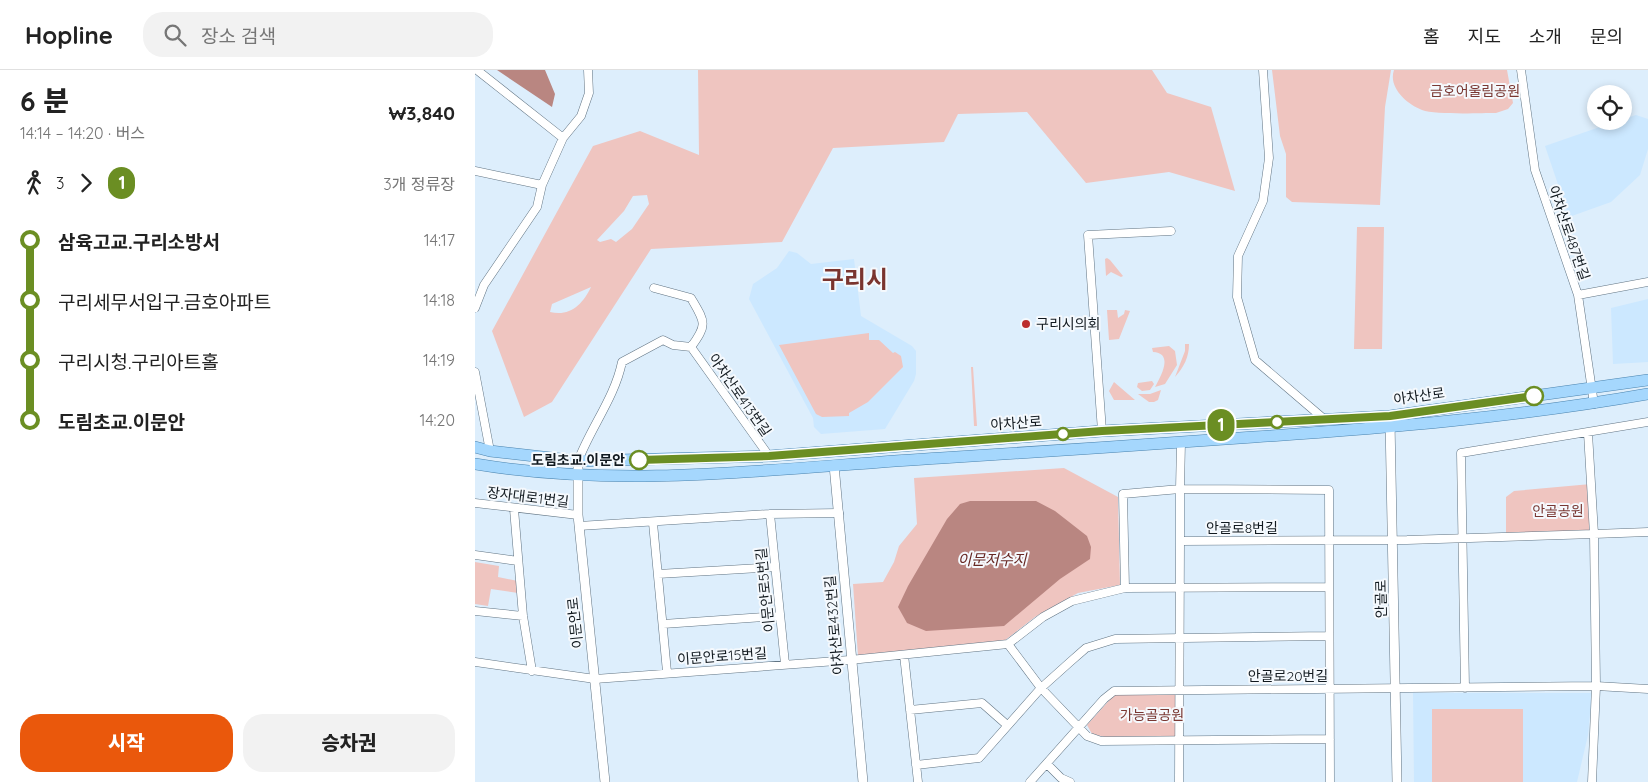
<!DOCTYPE html>
<html lang="ko">
<meta charset="utf-8">
<style>
:root{--surface:#fff;--page:#f2f2f2;--text:#222;--muted:#767676;--line:#e0e0e0;--accent:#ea580c}
body{margin:0;font-family:Quicksand,"Noto Sans KR",sans-serif;background:var(--page);color:var(--text);height:100vh;display:flex;flex-direction:column;font-size:19px;white-space:nowrap}
*{box-sizing:border-box;margin:0}
p{font-size:16px;color:var(--muted)}
.icon{flex:none;width:28px;height:28px;fill:none;stroke:currentColor;stroke-width:2;stroke-linecap:round;stroke-linejoin:round}
.map{position:relative;flex:1;overflow:hidden}
.drawer{display:flex;flex-direction:column;background:var(--surface);width:475px}
.drawer>*{flex:none}
.badge{padding:0 10px;border-radius:16px;font-size:18px;line-height:32px}
.buttons{position:absolute;left:1112px;top:15px;display:grid;gap:10px}
.buttons a{display:grid;place-items:center;width:45px;height:45px;border-radius:50%;background:var(--surface);box-shadow:0 2px 8px #0003;font-size:25px}
.map>.badge{position:absolute;translate:-50% -50%;box-shadow:0 0 0 2px #fff}
.legs{display:flex;align-items:center;gap:8px;height:55px;padding:0 20px;font-size:16px}
.legs p{margin-inline-start:auto}
.overview{display:flex;align-items:center;justify-content:space-between;height:85px;padding:0 20px}
h1{font-size:28px;font-weight:800;line-height:38px}
.action{display:flex;gap:10px;margin-top:auto;padding:10px 20px}
.action a{flex:1;height:58px;border-radius:20px;background:var(--accent);color:#fff;font-size:20px;font-weight:800;line-height:58px;text-align:center}
.action a+a{background:var(--page);color:var(--text)}
ul{padding:0 20px;list-style:none}
li{display:flex;align-items:center;gap:18px;height:60px;font-size:19px}
li i{display:grid;place-items:center;width:8px;height:100%;margin:0 6px;background:currentColor}
li i::after{content:'';width:12px;height:12px;margin:-6px;border:4px solid;border-radius:50%;background:var(--surface)}
li p{margin-inline-start:auto}
li:first-child i{background:linear-gradient(#0000 50%,currentColor 0)}
li:last-child i{background:linear-gradient(currentColor 50%,#0000 0)}
header{display:flex;align-items:center;gap:30px;box-sizing:border-box;height:70px;padding:0 25px;background:var(--surface);border-bottom:1px solid var(--line)}
header strong{font-size:24px}
nav{display:flex;gap:28px;margin-inline-start:auto;font-size:18px}
.search{width:350px;height:45px;background:var(--page);display:flex;align-items:center;gap:12px;box-sizing:border-box;padding:0 18px;border-radius:20px;color:var(--muted);font-size:19px}
main{display:flex;flex:1;min-height:0}
.map>svg:first-child{display:block}
.built{fill:#cce8ff}
.green{fill:#efc5c0;fill-rule:evenodd}
.water{fill:#b98681}
.lines{fill:none;stroke-linecap:round;stroke-linejoin:round}
.minor-casing{stroke:#617483;stroke-width:9}
.tertiary-casing{stroke:#617483;stroke-width:10}
.primary-casing{stroke:#4a83ae;stroke-width:12}
.minor{stroke:#fff;stroke-width:8}
.tertiary{stroke:#fff;stroke-width:9}
.primary{stroke:#a5d7fd;stroke-width:11}
.line-1-casing{stroke:#fff;stroke-width:11}
.line-1{stroke:#6b8e23;stroke-width:8}
.poi-dot{fill:#bc2d2c;stroke:#f5f9fd;stroke-width:2}
.stop-1-dot{fill:#fff;stroke:#6b8e23;stroke-width:2.5}
.labels{text-anchor:middle;stroke-width:4;stroke-linejoin:round;paint-order:stroke}
.park-label{font-size:14px;fill:#793732;stroke:#f5f9fd}
.street-label{font-size:14px;fill:#11191f;stroke:#f5f9fd}
.poi-label{font-size:14px;fill:#11191f;stroke:#f5f9fd;text-anchor:start}
.stop-label{font-size:14px;font-weight:bold;fill:#11191f;stroke:#f5f9fd;text-anchor:end}
.water-label{font-size:15px;font-style:italic;fill:#682824;stroke:#f5f9fd}
.town-label{font-size:24px;font-weight:bold;fill:#7a342f;stroke:#f5f9fd}
</style>
<header>
<strong>Hopline</strong>
<div class="search"><svg class="icon" aria-label="search" viewBox="0 0 24 24"><circle cx="10" cy="10" r="6"/><path d="M15 15l6 6"/></svg>장소 검색</div>
<nav><a>홈</a><a>지도</a><a>소개</a><a>문의</a></nav>
</header>
<main>
<section class="drawer">
<div class="overview"><div><h1>6 분</h1><p>14:14 – 14:20 · 버스</p></div><b>₩3,840</b></div>
<div class="legs"><svg class="icon" aria-label="walk" viewBox="0 0 24 24"><circle cx="13" cy="4" r="2"/><path d="M13 8l-2 6 4 7M11 14l-3 7M7 12l3-4h3l4 4"/></svg>3<svg class="icon" aria-label="forward" viewBox="0 0 24 24"><path d="M9 5l7 7-7 7"/></svg><b class="badge" style="background:#6b8e23;color:#fff">1</b><p>3개 정류장</p></div>
<ul>
<li><i style="color:#6b8e23"></i><b>삼육고교.구리소방서</b><p>14:17</p></li>
<li><i style="color:#6b8e23"></i><span>구리세무서입구.금호아파트</span><p>14:18</p></li>
<li><i style="color:#6b8e23"></i><span>구리시청.구리아트홀</span><p>14:19</p></li>
<li><i style="color:#6b8e23"></i><b>도림초교.이문안</b><p>14:20</p></li>
</ul>
<div class="action"><a>시작</a><a>승차권</a></div>
</section>
<div class="map">
<svg width="1173" height="712" viewBox="0 0 1173 712">
<rect width="100%" height="100%" fill="#ddeefc"/>
<path class="built" d="M1161,45L1173,49V79L1165,105L1136,132L1094,147L1070,76L1142,51H1149V49Z
M314,181L322,183L336,194L379,189L386,246L437,276L441,281V304L439,311L410,359L346,364L339,357L338,348L274,229L278,214L302,198Z
M1173,229V292L1138,294L1136,238Z
M938,623H1117L1113,665L1102,712H939Z"/>
<path class="green" d="M223,0H677L692,23L736,37L760,121L694,102L611,113L552,42L483,44L469,72L358,78L307,172L176,179L77,332L49,347L17,261L118,76L165,61L224,85ZM172,125L174,134L157,159L141,172L136,169L125,172L122,170L149,141L158,126ZM116,217C108,234 95,247 75,242L77,234Z
M797,0H916L910,37L905,135L817,132L811,127V84L805,66Z
M919,0H1032L1038,33L1033,39L1021,43C1005,43 960,45 947,40C931,34 913,17 919,0Z
M882,157H909L907,279H879Z
M632,188L635,190L648,206L646,207L636,202L631,206L630,189Z
M632,240H642L643,248L649,244L650,240L655,241L644,269L634,270Z
M394,263V270H404L418,283L420,282L426,286L428,297L393,332L374,343V346L347,347L341,344L304,275Z
M710,274H714C714,287 709,297 700,307L710,281Z
M694,276L700,281L702,295L690,314L680,317C686,306 699,283 678,282L677,278Z
M496,297H498L502,356H499Z
M677,311L679,314L675,320L667,321L662,317L663,313Z
M639,312L660,330H639L634,321Z
M686,320L683,330L679,332H674L663,324H675Z
M589,398L643,427L645,515L603,523L560,547L529,571L383,586L378,514L408,512L419,492L424,476L442,454L439,408Z
M1116,414L1119,464L1031,467V427L1039,421Z
M0,492L24,496L23,507L43,511V523L16,519L13,536L0,534Z
M700,622V667H630L617,664L612,655L639,625Z
M957,639H1048V712H957Z"/>
<path class="water" d="M22,0H70L80,24L77,37Z
M495,431H561L580,441L612,466L616,477L615,489L585,509L529,556L451,561L432,553L423,537L433,516L472,449L485,434Z"/>
<g class="lines">
<defs>
<path id="minor" d="M2,0L88,68
M788,0L794,88L788,131L763,186L762,227L780,290L849,349
M1046,0L1060,100L1103,225L1119,334
M0,101L67,115
M179,218L216,228C230,252 233,254 216,277
M1103,225L1173,212
M0,238L9,215L62,137L67,115L88,68L106,46L114,23L113,0
M0,302L15,381
M627,361L613,165L696,161
M1113,363L1119,464L1173,462
M706,372L705,419L854,420L855,712
M103,391C116,357 140,327 147,292L188,270L198,275L216,277L294,386
M0,433L103,445
M39,439L48,546L57,601
M295,444L310,594
M178,453L192,602
M104,456L295,444L364,443
M0,485L43,491
M183,504L300,497
M650,518L854,517
M0,541L48,546
M188,554L305,546
M533,574L566,618L612,666L626,671L855,669
M429,585L443,712
M0,592L120,609L375,590L533,574L568,547L597,531L650,518L648,424L705,419V471L932,470L1119,464L1121,616L1173,619
M990,618L986,383L1173,352
M435,640L507,633L532,655
M572,694L586,708L595,712
M441,695L504,688L566,618L595,592L611,578L640,569L854,566
M555,712L629,629L639,621L1121,616L1117,712
M704,712L705,471"/>
<path id="tertiary" d="M915,351L922,712
M103,391V445L130,712
M359,395L388,712"/>
<path id="primary" d="M0,377L15,381L103,391L294,386L627,361L915,346L1173,310
M0,394C155,420 311,397 466,388C570,382 675,374 779,367C911,358 1043,347 1173,324"/>
</defs>
<use href="#minor" class="minor-casing"/>
<use href="#tertiary" class="tertiary-casing"/>
<use href="#primary" class="primary-casing"/>
<use href="#minor" class="minor"/>
<use href="#tertiary" class="tertiary"/>
<use href="#primary" class="primary"/>
</g>
<g class="lines">
<defs>
<path id="line-1" d="M164,390L294,386L627,361L915,346L1059,326"/>
</defs>
<use href="#line-1" class="line-1-casing"/>
<use href="#line-1" class="line-1"/>
</g>
<circle class="poi-dot" cx="551" cy="254" r="5"/>
<g class="stop-1-dot">
<circle cx="1059" cy="326" r="9"/>
<circle cx="802" cy="352" r="6"/>
<circle cx="588" cy="364" r="6"/>
<circle cx="164" cy="390" r="9"/>
</g>
<g class="labels">
<g class="park-label">
<text x="1000" y="26">금호어울림공원</text>
<text x="1083" y="446">안골공원</text>
<text x="677" y="650">가능골공원</text>
</g>
<g class="street-label">
<text transform="translate(1094 163) rotate(71)" y="5">아차산로487번길</text>
<text transform="translate(265 325) rotate(55)" y="5">아차산로413번길</text>
<text transform="translate(944 326) rotate(-8)" y="5">아차산로</text>
<text transform="translate(541 353) rotate(-4)" y="5">아차산로</text>
<text transform="translate(53 427) rotate(7)" y="5">장자대로1번길</text>
<text x="767" y="463">안골로8번길</text>
<text transform="translate(290 520) rotate(-96)" y="5">이문안로5번길</text>
<text transform="translate(906 529) rotate(-91)" y="5">안골로</text>
<text transform="translate(100 553) rotate(-96)" y="5">이문안로</text>
<text transform="translate(359 555) rotate(-95)" y="5">아차산로432번길</text>
<text transform="translate(247 586) rotate(-4)" y="5">이문안로15번길</text>
<text x="813" y="611">안골로20번길</text>
</g>
<g class="poi-label">
<text x="561" y="259">구리시의회</text>
</g>
<g class="stop-label">
<text x="150" y="395">도림초교.이문안</text>
</g>
<g class="water-label">
<text x="517" y="495">이문저수지</text>
</g>
<g class="town-label">
<text x="380" y="218">구리시</text>
</g>
</g>
</svg>
<div class="buttons">
<a><svg class="icon" aria-label="locate" viewBox="0 0 24 24"><circle cx="12" cy="12" r="6"/><path d="M12 2v4M12 18v4M2 12h4M18 12h4"/></svg></a>
</div>
<b class="badge" style="left:746px;top:355px;background:#6b8e23;color:#fff">1</b>
</div>
</main>
